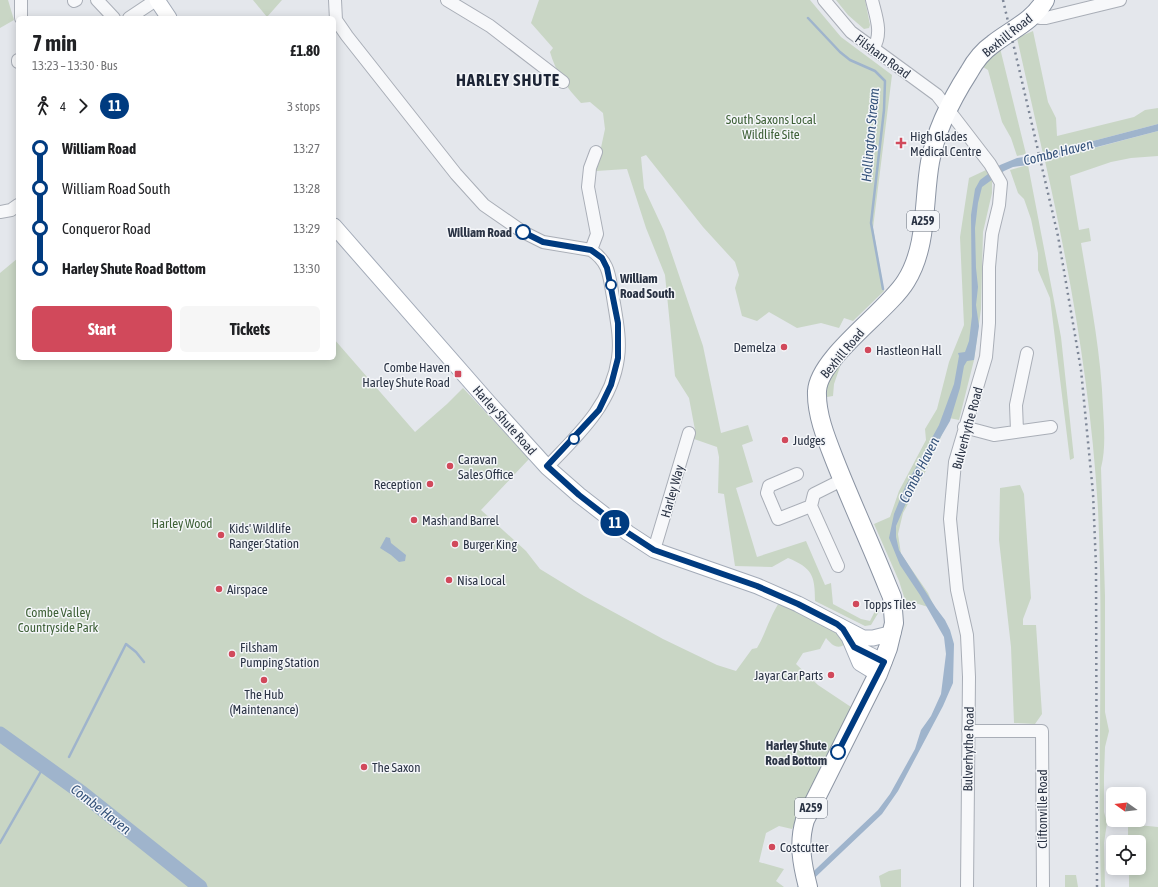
<!DOCTYPE html>
<meta charset="utf-8">
<style>
:root{--surface:#fff;--page:#f6f6f6;--text:#202124;--muted:#757577;--accent:#d1495b}
body{margin:0;font-family:"Asap Condensed",sans-serif;background:var(--page);color:var(--text);height:100vh;display:flex;flex-direction:column;font-size:15px;white-space:nowrap}
*{box-sizing:border-box;margin:0}
p{font-size:13px;color:var(--muted)}
.icon{flex:none;width:22px;height:22px;fill:none;stroke:currentColor;stroke-width:2;stroke-linecap:round;stroke-linejoin:round}
.map{position:relative;flex:1;overflow:hidden}
.sheet{position:absolute;left:16px;top:16px;width:320px;height:344px;display:flex;flex-direction:column;background:var(--surface);border-radius:6px;box-shadow:0 2px 10px #0003}
.sheet>*{flex:none}
.badge{padding:0 8px;border-radius:13px;font-size:14px;line-height:26px}
.needle{width:26px;rotate:284deg}
.tools{position:absolute;left:1106px;top:787px;display:grid;gap:8px}
.tools a{display:grid;place-items:center;width:40px;height:40px;border-radius:6px;background:var(--surface);box-shadow:0 2px 10px #0003;font-size:20px}
.map>.badge{position:absolute;translate:-50% -50%;box-shadow:0 0 0 2px #fff}
.legs{display:flex;align-items:center;gap:6px;height:44px;padding:0 16px;font-size:13px}
.legs p{margin-inline-start:auto}
.overview{display:flex;align-items:center;justify-content:space-between;height:68px;padding:0 16px}
h1{font-size:22px;font-weight:700;line-height:30px}
.button{display:flex;gap:8px;margin-top:auto;padding:8px 16px}
.button a{flex:1;height:46px;border-radius:6px;background:var(--accent);color:#fff;font-size:16px;font-weight:700;line-height:46px;text-align:center}
.button a+a{background:var(--page);color:var(--text)}
ul{padding:0 16px;list-style:none}
li{display:flex;align-items:center;gap:14px;height:40px;font-size:15px}
li i{display:grid;place-items:center;width:6px;height:100%;margin:0 5px;background:currentColor}
li i::after{content:'';width:10px;height:10px;margin:-5px;border:3px solid;border-radius:50%;background:var(--surface)}
li p{margin-inline-start:auto}
li:first-child i{background:linear-gradient(#0000 50%,currentColor 0)}
li:last-child i{background:linear-gradient(currentColor 50%,#0000 0)}
.map>svg:first-child{display:block}
.green{fill:#c9d6c5}
.water{fill:#9fb4cc}
.lines{fill:none;stroke-linecap:round;stroke-linejoin:round}
.stream{stroke:#9fb4cc;stroke-width:2.5}
.river{stroke:#9fb4cc;stroke-width:15}
.minor-casing{stroke:#a9aeb7;stroke-width:14}
.major-casing{stroke:#a3abb8;stroke-width:17}
.highway-casing{stroke:#8b94a3;stroke-width:20}
.minor{stroke:#f7f8fa;stroke-width:12}
.major{stroke:#fff;stroke-width:15}
.highway{stroke:#fff;stroke-width:18}
.rail{stroke:#7d8696;stroke-width:2.5;stroke-dasharray:2 4;stroke-linecap:butt}
.line-1-casing{stroke:#fff;stroke-width:9}
.line-1{stroke:#003b80;stroke-width:6}
.poi-dot{fill:#d1495b;stroke:#f4f6f9;stroke-width:1.5}
.stop-1-dot{fill:#fff;stroke:#003b80;stroke-width:2}
.labels{text-anchor:middle;stroke-width:3;stroke-linejoin:round;paint-order:stroke}
.shield{fill:#f4f6f9;stroke:#676e7b;stroke-width:1}
.shield-label{font-size:12px;font-weight:bold;fill:#2b3445}
.street-label{font-size:13px;fill:#2b3445;stroke:#f4f6f9}
.park-label{font-size:13px;fill:#3f6138;stroke:#f4f6f9}
.poi-label{font-size:13px;fill:#2b3445;stroke:#f4f6f9;text-anchor:start}
.stop-label{font-size:13px;font-weight:bold;fill:#2b3445;stroke:#f4f6f9;text-anchor:end}
.water-label{font-size:14px;font-style:italic;fill:#34527a;stroke:#f4f6f9}
.district-label{font-size:17px;font-weight:bold;letter-spacing:1px;fill:#1d2536;stroke:#f4f6f9}
</style>
<div class="map">
<svg width="1158" height="887" viewBox="0 0 1158 887">
<rect width="100%" height="100%" fill="#e4e7ec"/>
<path class="green" d="M0,0H8L14,20L0,28Z
M253,0H282L267,17Z
M539,0H810L841,37L892,75L873,228L884,291L853,321L844,318L839,328L821,323L797,328L769,312L757,321L742,316L735,288L739,275L735,262L703,227L646,155L641,157L644,188L664,231L703,346L721,433L748,425L753,441L742,445L753,482L736,488L757,557L806,541L825,585L831,583L833,604L861,619L870,621L878,605L880,610L871,625L865,626L815,601C815,575 812,568 788,558L772,567L735,566L724,494L718,493L719,457L717,447L694,439L695,430L689,398L675,376L665,275L646,228L627,169L596,171L605,129L603,113L590,102L581,103C567,88 556,73 550,52L553,48L531,23Z
M836,0H865L870,25L869,28L864,29L848,15Z
M1033,31L1048,102L1056,118L1057,136L1134,117L1145,110L1158,108V124L1043,154L1017,38Z
M999,44L1026,154L1017,156L1011,138L1002,122L988,70L978,64Z
M1158,131V156L1131,158L1111,162L1070,176L1079,230L1089,228L1091,241L1081,243C1090,298 1101,352 1103,408C1104,428 1106,448 1101,468L1105,596V712L1109,731L1105,747L1104,776V812L1107,823L1104,843L1105,887H1101C1097,761 1104,635 1098,509C1091,391 1071,276 1045,161Z
M1028,165L1061,337L1074,458L1070,460L1050,298L1038,270V253L1031,219L1024,199L1018,193L1010,170Z
M986,170L992,181V193L983,232L981,309L974,360L959,420L949,418L929,465L903,513L898,534L901,554L928,593L935,609L905,600L899,581L874,524L890,517L899,491L926,440L925,429L937,409L949,362L964,325L960,237L969,178Z
M18,258V358H334V339L415,432L447,404L463,388L529,459L481,510L526,551L540,569L584,596L663,639L717,665L736,671L752,649L757,648C766,633 770,615 781,600L837,625L846,643C838,651 832,645 826,638L820,649L803,653L796,664L818,685L851,707L792,829L779,826L766,833L759,862L784,869L776,881L784,887H0V273Z
M839,363L841,364L834,384L833,396L827,397L826,386Z
M1020,485L1024,494L1031,598L1023,619V625H1036L1042,714L1035,724L1014,723L1011,647L999,540L1000,488Z
M1128,824L1158,827V887H1129V868H1139V842H1128Z
M901,869V887H881L879,876L889,871Z
M1065,875H1076L1078,887H1065Z"/>
<path class="water" d="M1158,124V131L1028,165L1013,167L1004,171L982,187L978,203L975,228L976,268L978,287L976,305L979,326L974,360L967,361L964,366L960,388L950,421L918,476L896,526V537L899,550L936,608L945,620L950,630L954,644L953,683L943,706L898,791L882,814L805,887H797L878,810L890,794L915,749L921,730L931,716L941,694L946,654L944,637L920,595L900,565L889,538L894,514L905,487L939,425L954,384L959,356L958,353L965,352L969,341L972,316L971,215L975,189L980,180L1000,165L1017,158L1043,154Z
M386,537L390,538L391,543L406,555L405,561L399,562L391,555L380,548Z"/>
<g class="lines">
<path class="stream" d="M808,18L840,52L850,60L875,71L885,81L884,110L871,223L883,289
M69,757L126,644L136,652L144,662
M0,843L44,766"/>
<path class="river" d="M0,734L82,793L200,887"/>
<defs>
<path id="minor" d="M21,0V18
M97,0L114,18
M335,0L336,20L347,36L456,174L484,205L523,232L543,242L591,250
M447,0L490,26L563,82
M824,0L851,32L937,95L990,164L1001,183L999,205L992,234L989,267V323L986,357L955,462L950,519L957,590L967,635L969,677L967,887
M872,0C876,17 883,33 873,49
M74,1L76,0
M1033,15L1040,18H1046L1120,0
M129,18L156,0
M18,60V62
M0,212L11,210L18,205
M964,427L994,435L1051,427
M1017,431L1016,405L1027,353
M547,467C578,435 612,404 618,358C621,339 616,317 613,297C609,276 610,263 591,250L597,234L588,187L590,168L596,152
M797,474L769,486L767,493L778,519L811,506
M654,550L689,433
M838,566L811,506L814,494L842,480
M968,731H1042L1043,887"/>
<path id="major" d="M157,0L169,18
M334,226L489,403L547,467L579,495L628,533L654,550L757,586L798,604L863,638H873L893,633
M843,629L849,637L860,663L878,674
M854,647L884,662"/>
<path id="highway" d="M808,887C802,864 798,843 805,820L878,674L888,648L894,623L892,597L887,585C871,545 853,506 837,466C828,443 816,416 817,391C819,357 888,311 906,281C928,246 923,201 930,162C936,129 951,100 969,72C975,61 983,51 993,44C1011,30 1033,21 1045,0"/>
</defs>
<use href="#minor" class="minor-casing"/>
<use href="#major" class="major-casing"/>
<use href="#highway" class="highway-casing"/>
<use href="#minor" class="minor"/>
<use href="#major" class="major"/>
<use href="#highway" class="highway"/>
<path class="rail" d="M1003,0L1058,236L1081,370L1093,493L1096,566L1097,887"/>
</g>
<g class="lines">
<defs>
<path id="line-1" d="M523,232L543,242L591,250L602,258L607,268L618,323V358L611,385L599,410L547,466L579,495L628,533L654,550L757,586L798,604L837,624L843,629L854,647L884,662L838,752"/>
</defs>
<use href="#line-1" class="line-1-casing"/>
<use href="#line-1" class="line-1"/>
</g>
<g class="poi-dot">
<path d="M899 137h4v4h4v4h-4v4h-4v-4h-4v-4h4z"/>
<circle cx="784" cy="347" r="4"/>
<circle cx="868" cy="350" r="4"/>
<rect x="454" y="370" width="8" height="8" rx="2"/>
<circle cx="785" cy="440" r="4"/>
<circle cx="450" cy="466" r="4"/>
<circle cx="430" cy="484" r="4"/>
<circle cx="414" cy="520" r="4"/>
<circle cx="221" cy="535" r="4"/>
<circle cx="455" cy="544" r="4"/>
<circle cx="449" cy="580" r="4"/>
<circle cx="219" cy="589" r="4"/>
<circle cx="856" cy="604" r="4"/>
<circle cx="232" cy="654" r="4"/>
<circle cx="831" cy="675" r="4"/>
<circle cx="264" cy="680" r="4"/>
<circle cx="364" cy="767" r="4"/>
<circle cx="772" cy="847" r="4"/>
</g>
<g class="stop-1-dot">
<circle cx="523" cy="232" r="7"/>
<circle cx="611" cy="285" r="5"/>
<circle cx="574" cy="439" r="5"/>
<circle cx="838" cy="752" r="7"/>
</g>
<g class="labels">
<g class="shield">
<rect x="907" y="211" width="32" height="20" rx="3"/>
<rect x="795" y="798" width="32" height="20" rx="3"/>
</g>
<g class="shield-label">
<text x="923" y="225">A259</text>
<text x="811" y="812">A259</text>
</g>
<g class="street-label">
<text transform="translate(1007 35) rotate(-39)" y="5">Bexhill Road</text>
<text transform="translate(883 56) rotate(36)" y="5">Filsham Road</text>
<text transform="translate(842 353) rotate(-50)" y="5">Bexhill Road</text>
<text transform="translate(505 420) rotate(48)" y="5">Harley Shute Road</text>
<text transform="translate(967 428) rotate(-75)" y="5">Bulverhythe Road</text>
<text transform="translate(672 491) rotate(-74)" y="5">Harley Way</text>
<text transform="translate(968 749) rotate(-89)" y="5">Bulverhythe Road</text>
<text transform="translate(1042 809) rotate(-90)" y="5">Cliftonville Road</text>
</g>
<g class="park-label">
<text x="771" y="124">South Saxons Local<tspan x="771" dy="15">Wildlife Site</tspan></text>
<text x="182" y="528">Harley Wood</text>
<text x="58" y="617">Combe Valley<tspan x="58" dy="15">Countryside Park</tspan></text>
</g>
<g class="poi-label">
<text x="910" y="141">High Glades<tspan x="910" dy="15">Medical Centre</tspan></text>
<text x="776" y="352" text-anchor="end">Demelza</text>
<text x="876" y="355">Hastleon Hall</text>
<text x="450" y="372" text-anchor="end">Combe Haven<tspan x="450" dy="15">Harley Shute Road</tspan></text>
<text x="793" y="445">Judges</text>
<text x="458" y="464">Caravan<tspan x="458" dy="15">Sales Office</tspan></text>
<text x="422" y="489" text-anchor="end">Reception</text>
<text x="422" y="525">Mash and Barrel</text>
<text x="229" y="533">Kids' Wildlife<tspan x="229" dy="15">Ranger Station</tspan></text>
<text x="463" y="549">Burger King</text>
<text x="457" y="585">Nisa Local</text>
<text x="227" y="594">Airspace</text>
<text x="864" y="609">Topps Tiles</text>
<text x="240" y="652">Filsham<tspan x="240" dy="15">Pumping Station</tspan></text>
<text x="823" y="680" text-anchor="end">Jayar Car Parts</text>
<text x="264" y="699" text-anchor="middle">The Hub<tspan x="264" dy="15">(Maintenance)</tspan></text>
<text x="372" y="772">The Saxon</text>
<text x="780" y="852">Costcutter</text>
</g>
<g class="stop-label">
<text x="512" y="237">William Road</text>
<text x="620" y="283" text-anchor="start">William<tspan x="620" dy="15">Road South</tspan></text>
<text x="827" y="750">Harley Shute<tspan x="827" dy="15">Road Bottom</tspan></text>
</g>
<g class="water-label">
<text transform="translate(870 135) rotate(-85)" y="5">Hollington Stream</text>
<text transform="translate(1058 152) rotate(-14)" y="5">Combe Haven</text>
<text transform="translate(919 470) rotate(-63)" y="5">Combe Haven</text>
<text transform="translate(101 809) rotate(38)" y="5">Combe Haven</text>
</g>
<g class="district-label">
<text x="508" y="86">HARLEY SHUTE</text>
</g>
</g>
</svg>
<div class="tools">
<a><svg class="needle" viewBox="-14 -14 28 28"><path d="M0-13l5 13h-10z" fill="#e53935"/><path d="M0 13l5-13h-10z" fill="#757577"/></svg></a>
<a><svg class="icon" aria-label="locate" viewBox="0 0 24 24"><circle cx="12" cy="12" r="6"/><path d="M12 2v4M12 18v4M2 12h4M18 12h4"/></svg></a>
</div>
<b class="badge" style="left:615px;top:523px;background:#003b80;color:#fff">11</b>
<section class="sheet">
<div class="overview"><div><h1>7 min</h1><p>13:23 – 13:30 · Bus</p></div><b>£1.80</b></div>
<div class="legs"><svg class="icon" aria-label="walk" viewBox="0 0 24 24"><circle cx="13" cy="4" r="2"/><path d="M13 8l-2 6 4 7M11 14l-3 7M7 12l3-4h3l4 4"/></svg>4<svg class="icon" aria-label="forward" viewBox="0 0 24 24"><path d="M9 5l7 7-7 7"/></svg><b class="badge" style="background:#003b80;color:#fff">11</b><p>3 stops</p></div>
<ul>
<li><i style="color:#003b80"></i><b>William Road</b><p>13:27</p></li>
<li><i style="color:#003b80"></i><span>William Road South</span><p>13:28</p></li>
<li><i style="color:#003b80"></i><span>Conqueror Road</span><p>13:29</p></li>
<li><i style="color:#003b80"></i><b>Harley Shute Road Bottom</b><p>13:30</p></li>
</ul>
<div class="button"><a>Start</a><a>Tickets</a></div>
</section>
</div>
